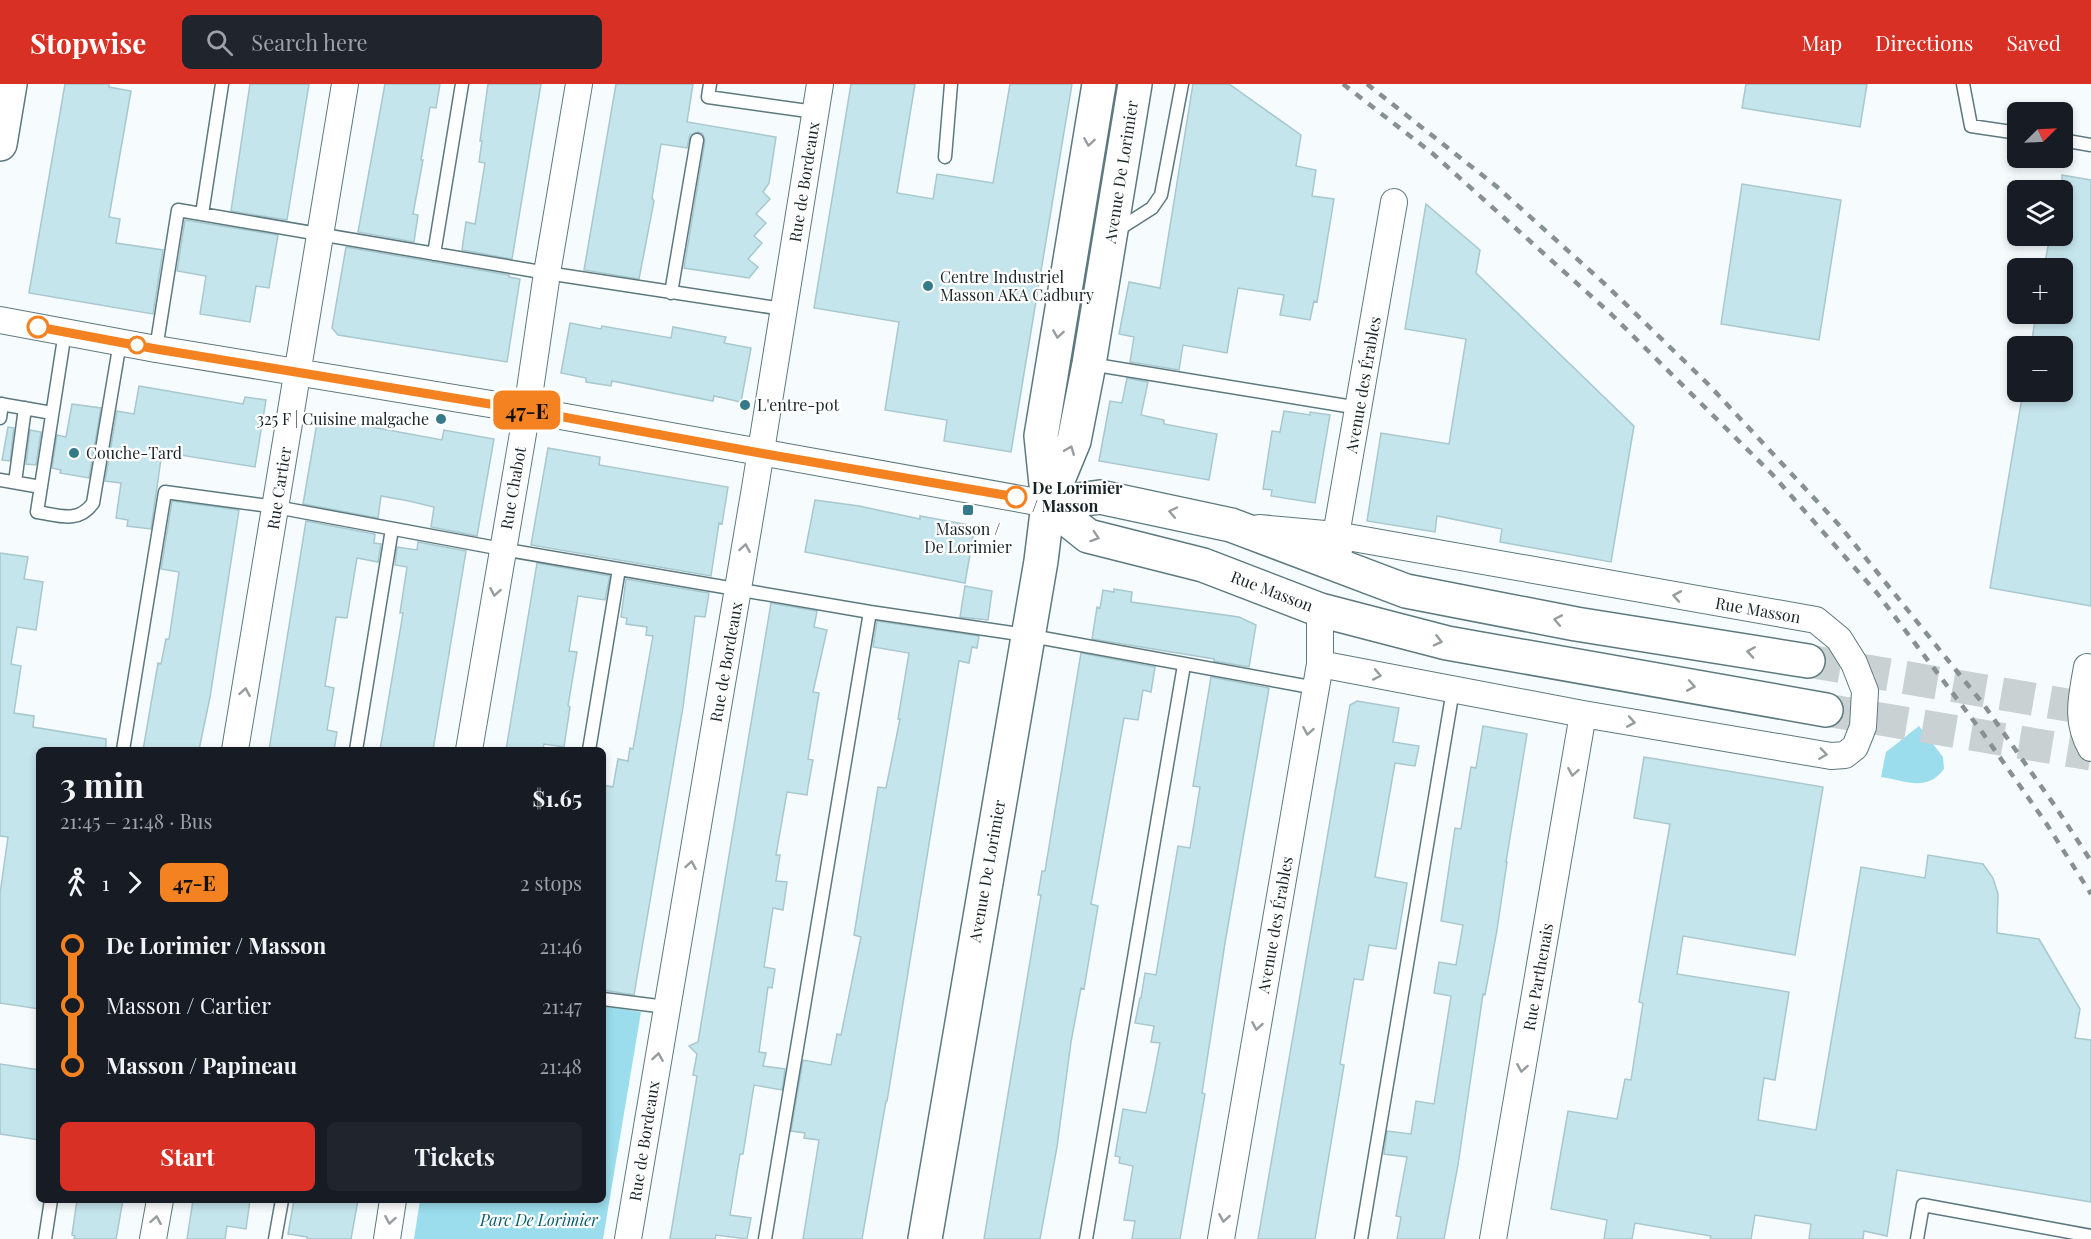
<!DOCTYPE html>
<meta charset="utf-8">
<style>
:root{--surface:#171b24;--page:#20242c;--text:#f1f3f6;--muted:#9ea1a6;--accent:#d93025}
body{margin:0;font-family:"Playfair Display",serif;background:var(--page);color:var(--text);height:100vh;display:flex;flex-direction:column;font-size:22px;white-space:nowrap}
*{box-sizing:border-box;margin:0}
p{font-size:20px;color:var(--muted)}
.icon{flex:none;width:33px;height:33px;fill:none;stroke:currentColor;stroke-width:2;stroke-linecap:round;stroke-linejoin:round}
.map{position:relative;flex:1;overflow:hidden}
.drawer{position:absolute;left:36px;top:663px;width:570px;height:456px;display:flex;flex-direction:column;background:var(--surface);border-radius:9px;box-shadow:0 3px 9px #0003}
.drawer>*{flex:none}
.badge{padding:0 12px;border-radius:9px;font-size:21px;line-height:39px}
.needle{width:39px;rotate:66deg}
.buttons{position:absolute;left:2007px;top:18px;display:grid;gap:12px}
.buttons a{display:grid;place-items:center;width:66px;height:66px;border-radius:9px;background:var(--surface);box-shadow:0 3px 9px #0003;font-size:30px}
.map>.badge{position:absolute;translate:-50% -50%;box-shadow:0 0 0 3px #fff}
.legs{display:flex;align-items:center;gap:9px;height:66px;padding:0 24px;font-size:20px}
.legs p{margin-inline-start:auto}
.overview{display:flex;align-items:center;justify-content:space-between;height:102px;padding:0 24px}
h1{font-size:33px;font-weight:700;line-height:45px}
.cta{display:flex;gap:12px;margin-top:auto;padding:12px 24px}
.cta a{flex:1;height:69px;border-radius:9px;background:var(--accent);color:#fff;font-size:24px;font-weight:700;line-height:69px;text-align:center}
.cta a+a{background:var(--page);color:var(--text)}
ul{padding:0 24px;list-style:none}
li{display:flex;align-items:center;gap:21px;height:60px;font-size:22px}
li i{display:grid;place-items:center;width:9px;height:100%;margin:0 8px;background:currentColor}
li i::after{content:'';width:15px;height:15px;margin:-8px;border:4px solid;border-radius:50%;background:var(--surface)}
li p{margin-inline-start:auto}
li:first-child i{background:linear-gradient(#0000 50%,currentColor 0)}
li:last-child i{background:linear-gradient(currentColor 50%,#0000 0)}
header{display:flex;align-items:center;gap:36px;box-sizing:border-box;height:84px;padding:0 30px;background:var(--accent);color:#fff}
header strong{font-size:28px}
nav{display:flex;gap:33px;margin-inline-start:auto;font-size:21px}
.search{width:420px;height:54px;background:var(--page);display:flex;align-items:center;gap:15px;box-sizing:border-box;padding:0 21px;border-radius:9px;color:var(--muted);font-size:22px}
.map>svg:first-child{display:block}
.green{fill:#9bddec}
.building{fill:#c5e5ec;stroke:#a8c7ce;stroke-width:1.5}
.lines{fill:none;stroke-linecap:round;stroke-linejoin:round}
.secondary-tunnel{stroke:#cad1d3;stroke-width:33;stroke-dasharray:33 16;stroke-linecap:butt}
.lane-casing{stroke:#5c797f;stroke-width:15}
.street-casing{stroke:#5c797f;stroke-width:28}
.secondary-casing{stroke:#5c797f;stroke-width:36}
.lane{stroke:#fff;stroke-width:12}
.street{stroke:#fff;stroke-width:26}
.secondary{stroke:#fff;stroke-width:33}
.rail{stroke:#879092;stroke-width:4.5;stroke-dasharray:8 8;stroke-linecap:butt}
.oneway{stroke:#979c9e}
.line-1-casing{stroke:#fff;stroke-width:14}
.line-1{stroke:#f58220;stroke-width:9}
.poi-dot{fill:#357a88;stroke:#fff;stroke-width:2}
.stop-1-dot{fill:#fff;stroke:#f58220;stroke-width:3}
.labels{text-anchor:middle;stroke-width:4.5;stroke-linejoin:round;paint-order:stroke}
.street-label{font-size:16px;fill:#182427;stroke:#fff}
.poi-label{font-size:16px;fill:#182427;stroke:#fff;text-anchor:start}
.stop-label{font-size:16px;font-weight:bold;fill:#182427;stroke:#fff;text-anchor:start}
.park-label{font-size:16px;font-style:italic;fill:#065b68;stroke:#fff}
</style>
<header>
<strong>Stopwise</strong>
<div class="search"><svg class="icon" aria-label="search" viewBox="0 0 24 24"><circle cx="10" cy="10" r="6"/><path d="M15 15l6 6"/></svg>Search here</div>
<nav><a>Map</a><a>Directions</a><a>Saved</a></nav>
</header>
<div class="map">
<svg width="2091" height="1155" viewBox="0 0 2091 1155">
<rect width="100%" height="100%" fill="#f6fcfe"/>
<path class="green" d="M1919,642L1943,673L1944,685C1927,708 1906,697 1881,693L1886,668Z
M603,922L641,928L603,1155H414L420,1116H603Z"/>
<path class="building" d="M65,0H109V3L131,7L109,133L120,135L116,159L163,166L153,230L29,209Z
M250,0H309L287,136L231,127Z
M385,0H440L436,24L430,23L421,76H423L413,130L418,131L414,158L358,148Z
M488,0H541L512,175L462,166L466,138L475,140L485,79L479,78L482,57H480Z
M616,0H693L687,38L776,53L769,99L763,108L770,115L756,130L766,139L754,152L762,159L748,175L758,183L749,194L684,184L705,57L703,50L698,48L690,51L687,64L661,60L652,114L654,117L639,195L584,186Z
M851,0H915L897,109L933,115L937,90L993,99L1010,0H1072L1011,368L944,357L947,336L885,326L899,238L814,224Z
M1193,0H1229L1301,51L1296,82L1316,86L1312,112L1334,115L1317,218L1314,217L1310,236L1280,231L1284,211L1238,204L1227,269L1183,261L1179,286L1130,278L1134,253L1119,250L1129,198L1160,204Z
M1746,0H1867L1860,43L1742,24Z
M2062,91L2091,96V522L1990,504L2023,308H2062V262H2031L2036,230H2062V184H2044L2050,152H2062Z
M1742,100L1841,116L1819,256L1721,240Z
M1426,120L1480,166L1476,189L1634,342L1611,478L1500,458L1502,445L1437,432L1435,448L1367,437L1381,349L1449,360L1466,255L1405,245Z
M185,136L278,151L269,204L256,202L250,238L200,230L206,192L177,187Z
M346,163L509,191V193L520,195L507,278L338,251L332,244Z
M570,239L601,245L602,242L671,254L673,243L726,253L724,259L751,264L741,318L714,312L713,317L612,297L611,302L586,298V294L561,289Z
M1127,294L1148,298L1141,331L1164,336V340L1217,350L1209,396L1099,377L1110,317L1122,319Z
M139,302L243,320L245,313L266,316L255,383L162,368L151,445L127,442L128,436L116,434L121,399L105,397L117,327L134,330Z
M72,320L101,324L89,394L60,389L61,386L52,384L57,351L66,353Z
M1284,327L1310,331V328L1330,331L1315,419L1271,412L1272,406L1263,405L1272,347L1280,348Z
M318,333L442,356L444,346L494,355L477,452L431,443L434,423L409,417L381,412L378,434L303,420Z
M8,343L14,344L10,377L2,376Z
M30,346L41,348L36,381L26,380Z
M548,364L600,373L599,381L728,403L722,440L719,439L711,492L531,461Z
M815,416L859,422L920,435V432L975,442L965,499L805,468Z
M172,417L239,426L210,613L199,666H143L158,579L161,580L166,555H169L179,488L161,485Z
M306,437L375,450L374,459L381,460L378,478L357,474L347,534L336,533L325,602L334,604L327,646L337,648L334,666H269Z
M418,458L466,467L433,666H380L403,529H400L407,483L395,481L397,463L417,466Z
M0,469L28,473L24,495L43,498L36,546L17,543L11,580L21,582L14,629L34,632L33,643L106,655V666H39V925L0,919V810L8,753L0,752Z
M537,479L610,492L605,516L578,512L569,567L577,568L568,622L570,623L564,663L544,660L543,666H506Z
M626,495L709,509L705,533L695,532L683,623L634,911L603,906V701L613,703L618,675L628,677L630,664L633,665L653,552L646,551L647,543L626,540L627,534L621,533Z
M965,502L992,507L988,536L960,533Z
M1114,505L1132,508L1131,518L1239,533L1256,541L1249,583L1214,577V575L1092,555L1097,523L1100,524L1103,506L1114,508Z
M771,519L817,527L814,543L827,546L813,608L819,609L808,675L813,676L808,703L807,711L787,708L776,771H780L776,797L787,798L783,826L773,824L764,883L775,885L772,904L768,903L759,968L766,969L763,982L785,985L782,1006L754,1001L743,1070H740L730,1131L751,1134L747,1155L716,1151L715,1155H670L697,992L693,991L697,970L689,962L698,958Z
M877,537L979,552L977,564L972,563L969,579L959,577L887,1017H886L862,1155H803L819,1056L804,1054L805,1049L791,1047L803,976L831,981L837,950L841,951L861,853L854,851L878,703L886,704L900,635H898L909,569L873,563Z
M1081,569L1155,583L1151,608L1143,606L1138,636L1124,634L1091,820L1098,822L1084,905L1081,904L1071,958L1057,1063L1040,1155H984L1041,811H1038L1042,787H1045Z
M1211,593L1269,604L1225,859L1202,1009L1205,1010L1180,1155H1132L1135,1137L1124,1136L1133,1082L1119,1079L1120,1073L1115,1072L1123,1025L1146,1029L1151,1005L1160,959L1151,958L1154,942L1135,939L1140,914H1141L1145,889L1156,891L1178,762L1190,764L1200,703L1193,702Z
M1357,617L1399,624L1393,658L1419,662L1415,682L1395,679L1375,793L1407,799L1396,865L1369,861L1363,896L1354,895L1340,980L1344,981L1315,1155H1258L1350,621Z
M1483,642L1527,650L1506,778H1507L1497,846L1485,911L1483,910L1458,1081L1444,1155H1397L1401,1133L1396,1132L1407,1073L1384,1070L1387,1047L1411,1050L1416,1017L1434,1020L1451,912L1434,909L1439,878L1456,881L1463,841L1441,837L1455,744L1461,745L1471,683L1476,684Z
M1644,673L1823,703L1795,871L1683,852L1677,890L1789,908L1775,996L1764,994L1758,1036L1816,1046L1861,783L1925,794L1928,771L1983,780L1993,794L1998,810L1997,849L2039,855L2080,925L2075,954L2091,956V1118L1897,1086L1887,1152L1864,1147L1863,1155H1809L1811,1140L1755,1131L1751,1155H1710L1711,1152L1635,1139L1632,1155H1604L1607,1136L1551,1125L1568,1027L1617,1035L1625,995L1631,996L1643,919L1639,918L1670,740L1634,734Z
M0,980L39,986V1056L0,1050Z
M77,1116H123L116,1155H74L75,1152L72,1151Z
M193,1116H250L246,1145L227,1142L225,1155H187Z
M294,1116H358L351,1155H307V1153L288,1150Z"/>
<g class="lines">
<path class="secondary-tunnel" d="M1808,577L2091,625
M1826,626L2091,670"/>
<defs>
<path id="lane" d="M710,0L708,13L815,28
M1963,0L1971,42L2018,49
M2062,56L2091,61
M945,73L951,0
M202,130L222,0
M1116,147L1152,124L1161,111L1182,0
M434,170L462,0
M671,209L697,56
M65,248L37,428C59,431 78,440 93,419L120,258
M156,265L178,126L547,189L783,225
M1090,280L1359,324
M0,320L52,329
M0,334L2,320
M0,396L41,403
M15,398L25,324
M123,666L165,408L276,423L502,465L870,528L1026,551L1316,604
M356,666L392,445
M589,666L619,485
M603,915L666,923
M45,1155L51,1116
M275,1155L282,1116
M765,1155L870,528
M1086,1155L1184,581
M1361,1155L1453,606
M1917,1155L1923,1121L2091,1152"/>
<path id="street" d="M0,236L156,265L527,326L1048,420
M1259,444L1336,451L1816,536L1839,555L1854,579L1865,607L1863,643L1855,663L1845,671L1831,672L1583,630L1320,580
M1339,466L1336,451L1394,118
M2087,583C2082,612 2075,636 2091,664
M235,666L345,0
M469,666L527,326L547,189L579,0
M153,1155L160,1116
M387,1155L393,1116
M628,1155L755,404L820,0
M1221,1155L1320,580V526
M1493,1155L1583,630"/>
<path id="secondary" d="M0,60L10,0
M1050,415L1074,357L1089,280L1135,0
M1048,420L1088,452L1203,481L1320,526L1447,559L1826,626
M1048,420L1100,413L1231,441L1406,507L1576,540L1808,577
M925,1155L1041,477L1048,420L1041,352L1099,0"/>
</defs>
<use href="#lane" class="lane-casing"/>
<use href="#street" class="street-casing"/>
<use href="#secondary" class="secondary-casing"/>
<use href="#lane" class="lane"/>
<use href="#street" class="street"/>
<use href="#secondary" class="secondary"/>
<path class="rail" d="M1343,0L1432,69L1611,230L1771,389L1877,509L1982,648L2046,739L2091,810
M1367,0L1496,102L1606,201L1709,301L1840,442L1984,621L2055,722L2091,777"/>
</g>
<defs><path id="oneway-chevron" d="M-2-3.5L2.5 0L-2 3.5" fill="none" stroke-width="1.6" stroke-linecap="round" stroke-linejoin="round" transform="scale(1.5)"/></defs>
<g class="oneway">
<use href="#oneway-chevron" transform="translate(1089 58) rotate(99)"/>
<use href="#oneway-chevron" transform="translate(1058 250) rotate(99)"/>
<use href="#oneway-chevron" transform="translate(1070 366) rotate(-68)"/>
<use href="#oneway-chevron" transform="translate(1173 428) rotate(-168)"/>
<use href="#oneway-chevron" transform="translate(1095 453) rotate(18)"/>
<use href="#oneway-chevron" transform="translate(745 464) rotate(-80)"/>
<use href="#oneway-chevron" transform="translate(495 508) rotate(100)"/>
<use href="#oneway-chevron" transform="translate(1677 512) rotate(-170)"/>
<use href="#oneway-chevron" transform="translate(1558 536) rotate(-169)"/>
<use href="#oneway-chevron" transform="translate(1438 557) rotate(14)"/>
<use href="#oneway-chevron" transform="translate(1751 568) rotate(-171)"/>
<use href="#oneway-chevron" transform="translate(1377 591) rotate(11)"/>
<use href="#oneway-chevron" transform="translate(1691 602) rotate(10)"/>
<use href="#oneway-chevron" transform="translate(245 608) rotate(-80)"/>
<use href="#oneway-chevron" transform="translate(1631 638) rotate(10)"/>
<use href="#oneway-chevron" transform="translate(1308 647) rotate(100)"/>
<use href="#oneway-chevron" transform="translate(1823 670) rotate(8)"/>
<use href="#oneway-chevron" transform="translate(1573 688) rotate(100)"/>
<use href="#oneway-chevron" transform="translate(691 781) rotate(-80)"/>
<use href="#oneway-chevron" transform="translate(1257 942) rotate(100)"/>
<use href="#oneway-chevron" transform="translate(658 973) rotate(-81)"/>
<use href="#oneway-chevron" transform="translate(1522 984) rotate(100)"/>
<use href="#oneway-chevron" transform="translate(1224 1134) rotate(100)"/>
<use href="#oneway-chevron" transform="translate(156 1136) rotate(-80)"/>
<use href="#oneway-chevron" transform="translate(390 1136) rotate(100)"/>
</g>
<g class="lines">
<defs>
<path id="line-1" d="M38,243L156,265L508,323L760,369L1016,413"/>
</defs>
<use href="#line-1" class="line-1-casing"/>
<use href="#line-1" class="line-1"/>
</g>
<g class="poi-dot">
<circle cx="928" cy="202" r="6"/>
<circle cx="745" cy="321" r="6"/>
<circle cx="441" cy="335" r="6"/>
<circle cx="74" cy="369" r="6"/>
<rect x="962" y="420" width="12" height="12" rx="3"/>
</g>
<g class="stop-1-dot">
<circle cx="38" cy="243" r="10"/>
<circle cx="137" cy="261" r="8"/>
<circle cx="1016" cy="413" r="10"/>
</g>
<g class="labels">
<g class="street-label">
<text transform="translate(1121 88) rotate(-81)" y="6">Avenue De Lorimier</text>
<text transform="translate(804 98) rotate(-81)" y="6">Rue de Bordeaux</text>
<text transform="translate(1363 301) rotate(-80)" y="6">Avenue des Érables</text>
<text transform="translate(279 404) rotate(-81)" y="6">Rue Cartier</text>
<text transform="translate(513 404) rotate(-80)" y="6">Rue Chabot</text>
<text transform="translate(1272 507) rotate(21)" y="6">Rue Masson</text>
<text transform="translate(1758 526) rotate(10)" y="6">Rue Masson</text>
<text transform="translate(726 578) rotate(-80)" y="6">Rue de Bordeaux</text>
<text transform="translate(987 787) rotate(-80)" y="6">Avenue De Lorimier</text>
<text transform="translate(1275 841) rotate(-80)" y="6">Avenue des Érables</text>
<text transform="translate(1538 893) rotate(-80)" y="6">Rue Parthenais</text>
<text transform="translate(644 1057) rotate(-81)" y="6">Rue de Bordeaux</text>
</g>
<g class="poi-label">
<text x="940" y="199">Centre Industriel<tspan x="940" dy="18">Masson AKA Cadbury</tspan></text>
<text x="757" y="327">L'entre-pot</text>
<text x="429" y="341" text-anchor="end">325 F | Cuisine malgache</text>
<text x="86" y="375">Couche-Tard</text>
<text x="968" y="451" text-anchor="middle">Masson /<tspan x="968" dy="18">De Lorimier</tspan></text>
</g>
<g class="stop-label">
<text x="1032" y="410">De Lorimier<tspan x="1032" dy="18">/ Masson</tspan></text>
</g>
<g class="park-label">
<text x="539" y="1142">Parc De Lorimier</text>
</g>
</g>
</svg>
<div class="buttons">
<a><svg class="needle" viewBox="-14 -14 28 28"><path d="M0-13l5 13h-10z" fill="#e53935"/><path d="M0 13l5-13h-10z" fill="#9ea1a6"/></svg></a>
<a><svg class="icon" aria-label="layers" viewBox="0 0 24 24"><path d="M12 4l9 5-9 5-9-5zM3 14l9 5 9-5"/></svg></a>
<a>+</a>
<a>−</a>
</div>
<b class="badge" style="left:527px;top:326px;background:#f58220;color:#111">47-E</b>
<section class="drawer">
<div class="overview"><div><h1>3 min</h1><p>21:45 – 21:48 · Bus</p></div><b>$1.65</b></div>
<div class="legs"><svg class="icon" aria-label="walk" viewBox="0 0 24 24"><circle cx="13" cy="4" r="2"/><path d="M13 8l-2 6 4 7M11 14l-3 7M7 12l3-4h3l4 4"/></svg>1<svg class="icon" aria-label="forward" viewBox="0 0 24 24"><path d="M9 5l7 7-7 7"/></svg><b class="badge" style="background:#f58220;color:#111">47-E</b><p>2 stops</p></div>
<ul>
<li><i style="color:#f58220"></i><b>De Lorimier / Masson</b><p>21:46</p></li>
<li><i style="color:#f58220"></i><span>Masson / Cartier</span><p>21:47</p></li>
<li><i style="color:#f58220"></i><b>Masson / Papineau</b><p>21:48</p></li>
</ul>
<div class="cta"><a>Start</a><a>Tickets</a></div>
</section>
</div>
